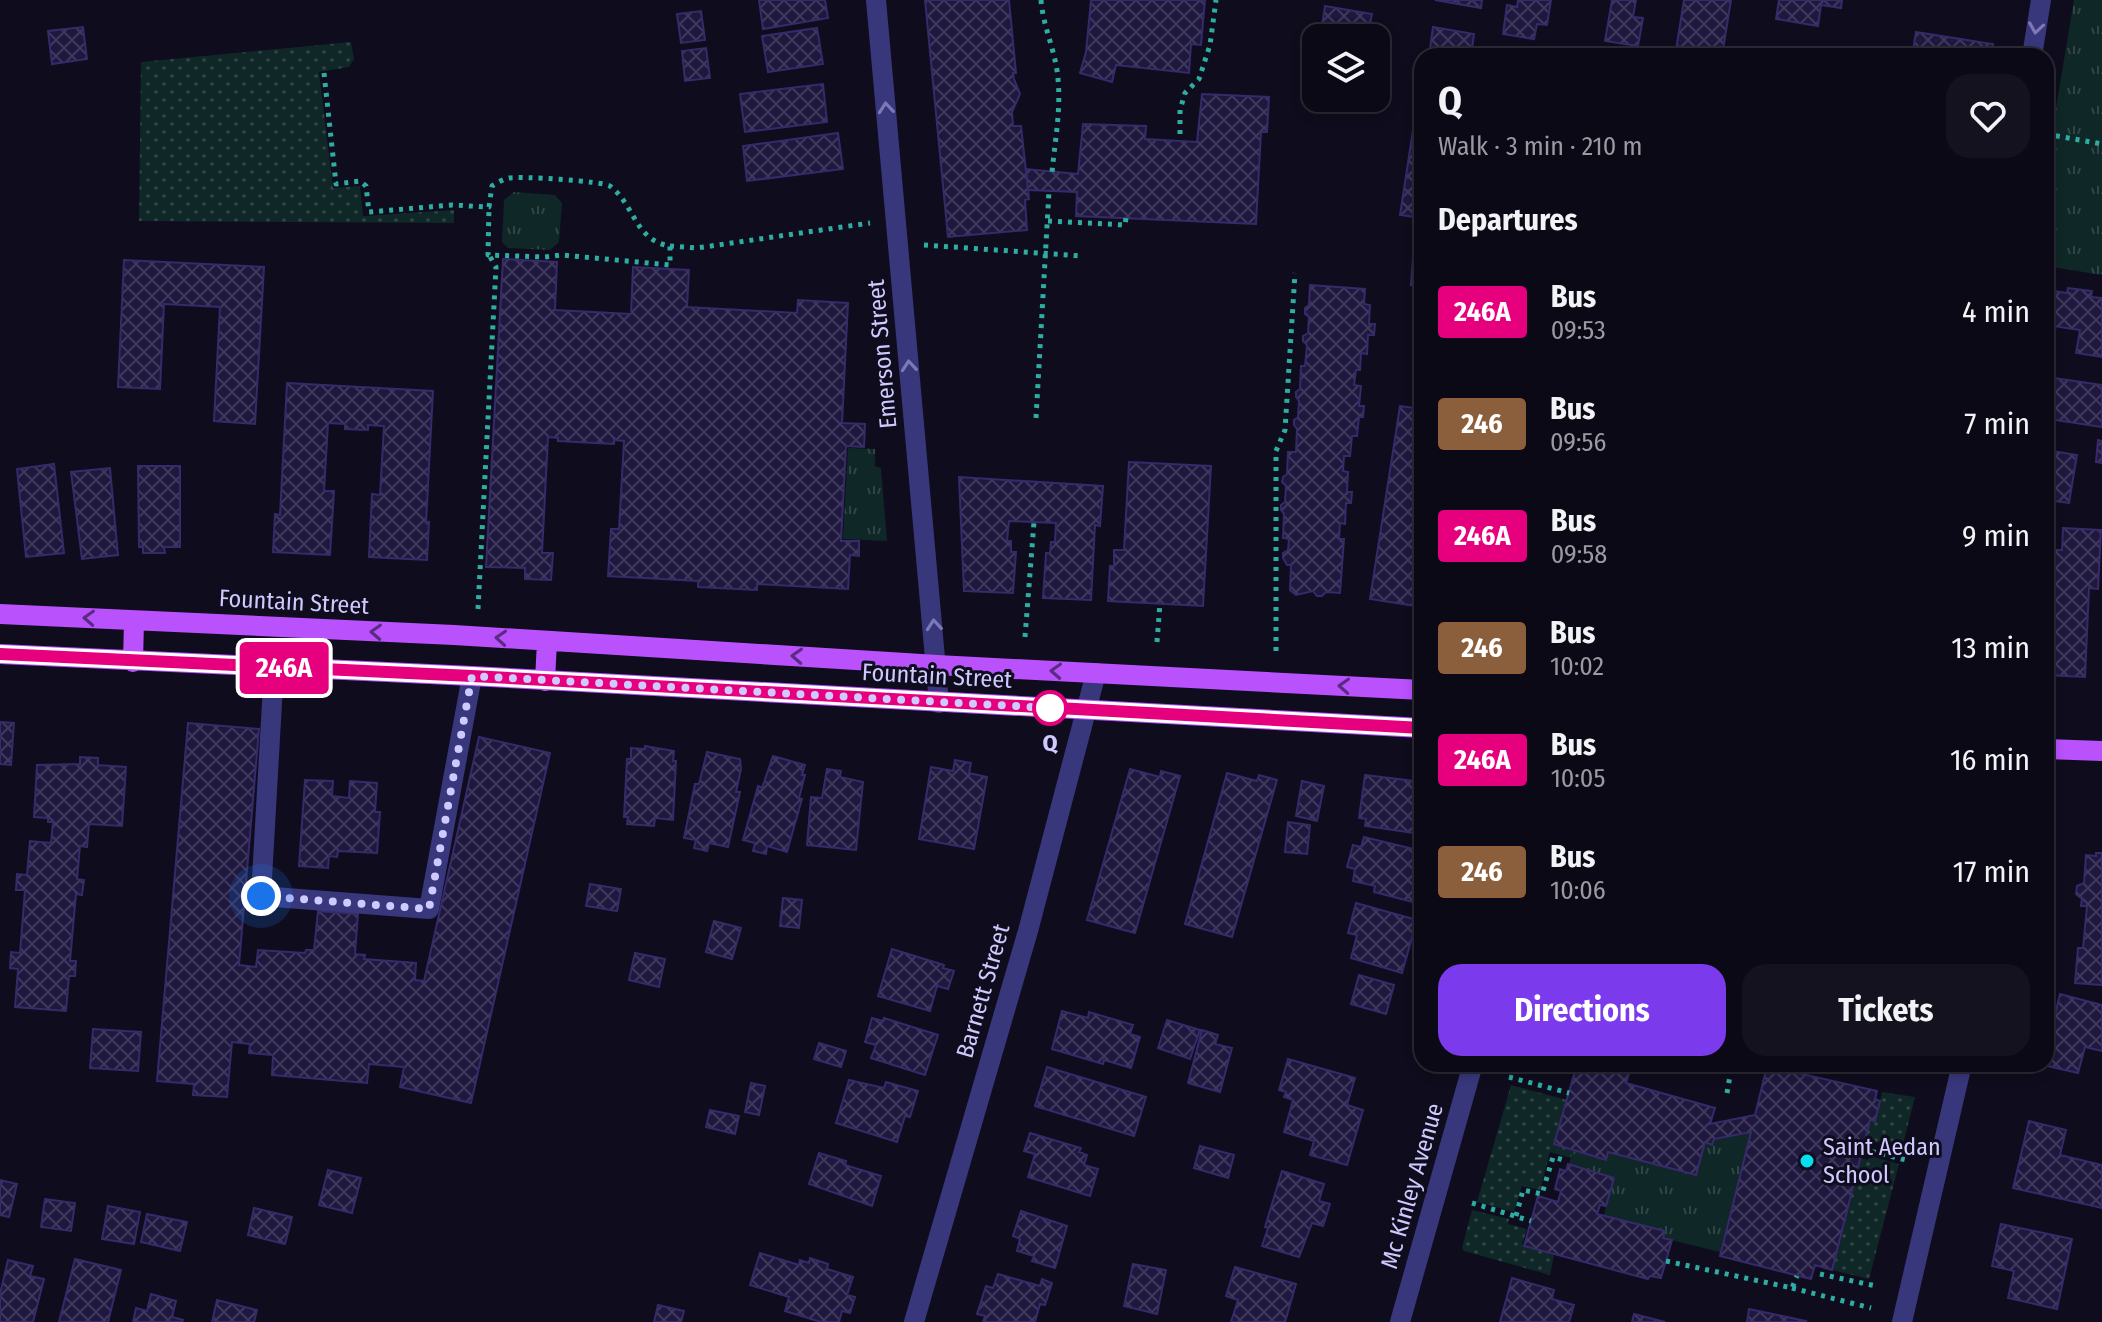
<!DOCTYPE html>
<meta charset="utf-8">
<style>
:root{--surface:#0b0916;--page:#14121f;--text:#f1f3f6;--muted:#9a9aa1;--line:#2b2a35;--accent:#7c3aed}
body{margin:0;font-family:"Fira Sans Condensed",sans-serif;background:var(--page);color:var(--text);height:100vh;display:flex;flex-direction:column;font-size:30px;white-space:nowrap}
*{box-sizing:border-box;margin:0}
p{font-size:26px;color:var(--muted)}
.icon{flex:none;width:44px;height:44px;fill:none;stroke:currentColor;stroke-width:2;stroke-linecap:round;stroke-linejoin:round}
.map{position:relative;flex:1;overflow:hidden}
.drawer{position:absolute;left:1414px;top:48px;width:640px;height:1024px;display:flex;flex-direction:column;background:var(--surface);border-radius:24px;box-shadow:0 4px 12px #0003,0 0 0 2px var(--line)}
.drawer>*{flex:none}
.badge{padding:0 16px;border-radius:6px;font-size:28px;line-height:52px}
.tools{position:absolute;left:1302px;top:24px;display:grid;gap:16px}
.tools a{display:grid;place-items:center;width:88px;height:88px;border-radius:16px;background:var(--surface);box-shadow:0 4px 12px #0003,0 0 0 2px var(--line);font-size:40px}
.you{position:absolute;width:40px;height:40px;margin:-20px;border:6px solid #fff;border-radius:50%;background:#1a73e8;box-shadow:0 0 0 12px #1a73e833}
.map>.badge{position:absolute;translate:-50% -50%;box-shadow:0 0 0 4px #fff}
h2{padding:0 24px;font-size:30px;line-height:72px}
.round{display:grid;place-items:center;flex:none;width:84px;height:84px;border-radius:24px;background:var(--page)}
.headline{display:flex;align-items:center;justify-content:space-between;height:136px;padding:0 24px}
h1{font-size:38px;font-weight:700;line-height:60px}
.cta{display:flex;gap:16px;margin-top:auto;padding:16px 24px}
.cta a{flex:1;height:92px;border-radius:24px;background:var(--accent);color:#fff;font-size:32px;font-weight:700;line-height:92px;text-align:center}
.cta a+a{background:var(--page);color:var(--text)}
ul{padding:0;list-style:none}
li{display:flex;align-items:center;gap:24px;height:112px;padding:0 24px}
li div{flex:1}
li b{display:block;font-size:30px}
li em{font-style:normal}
li .badge{min-width:88px;font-weight:700;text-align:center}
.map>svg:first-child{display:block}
.grass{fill:url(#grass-dots)}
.park{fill:url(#park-tufts)}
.building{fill:url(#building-cross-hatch);stroke:#362a6a;stroke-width:2}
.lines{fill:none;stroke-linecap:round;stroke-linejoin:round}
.path{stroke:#2eada3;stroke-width:5;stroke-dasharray:4 6;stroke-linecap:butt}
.minor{stroke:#38377c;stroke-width:20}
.major{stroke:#b951fd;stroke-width:20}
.oneway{stroke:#7c79b6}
.oneway2{stroke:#5b2b82}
.line-casing{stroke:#fff;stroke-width:18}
.line{stroke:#e6007e;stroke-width:12}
.walk{stroke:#cec9fe;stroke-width:8;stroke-dasharray:0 14.4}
.stop-dot{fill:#fff;stroke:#e6007e;stroke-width:4}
.poi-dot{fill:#03def1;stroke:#0f0c1d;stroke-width:3}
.labels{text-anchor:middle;stroke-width:6;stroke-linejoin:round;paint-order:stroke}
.street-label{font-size:24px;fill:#cec9fe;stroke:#0f0c1d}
.stop-label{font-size:24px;font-weight:bold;fill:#cec9fe;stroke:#0f0c1d}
.poi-label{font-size:24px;fill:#cec9fe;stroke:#0f0c1d;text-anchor:start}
</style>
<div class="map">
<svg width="2102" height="1322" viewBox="0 0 2102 1322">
<defs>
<pattern id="grass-dots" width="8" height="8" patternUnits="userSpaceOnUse" patternTransform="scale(2)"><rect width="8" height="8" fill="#0f2726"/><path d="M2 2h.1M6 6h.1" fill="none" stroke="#314547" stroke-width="1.8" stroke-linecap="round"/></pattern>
<pattern id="park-tufts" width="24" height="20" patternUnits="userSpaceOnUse" patternTransform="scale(2)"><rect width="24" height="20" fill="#0f2726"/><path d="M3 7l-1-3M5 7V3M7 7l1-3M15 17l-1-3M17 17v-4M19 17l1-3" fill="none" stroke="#314547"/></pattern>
<pattern id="building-cross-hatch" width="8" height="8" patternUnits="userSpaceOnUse" patternTransform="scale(2)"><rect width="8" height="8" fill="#1f183e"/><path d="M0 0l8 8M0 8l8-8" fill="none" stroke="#3e385b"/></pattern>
</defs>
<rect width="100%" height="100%" fill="#0f0c1d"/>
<path class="grass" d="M351,42L354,59L349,67L319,72L333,188L360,186L363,216L454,210V223L139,221L141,62Z
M1511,1085L1567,1100L1554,1144L1573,1151L1571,1158L1550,1152L1540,1190L1522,1186L1514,1212L1477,1202Z
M1882,1092L1915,1097L1902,1148L1868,1140L1866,1134L1870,1120L1876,1121Z
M1869,1156L1899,1164L1869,1279L1832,1270L1860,1158L1868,1160Z
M1472,1210L1509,1219L1508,1224L1527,1229L1522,1244L1554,1255L1550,1275L1464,1251L1462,1248Z"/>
<path class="park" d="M2074,0H2102V275L2046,266V167Z
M514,192L555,195L562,203L559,242L550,250L508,248L502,242L504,200Z
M848,448L875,449V466L881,468L887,541L843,539Z
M1751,1132L1720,1252L1663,1238L1664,1231L1604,1215L1613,1178L1569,1164L1573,1151L1605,1159L1608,1152L1696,1175L1705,1142L1712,1145L1714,1139Z"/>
<path class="building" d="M759,0H825L828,18L763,29Z
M925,0H1009L1016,73H1013L1014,79L1020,94L1012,112L1013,126H1021L1029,199L1025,200L1027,230L948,237Z
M1091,0H1205L1201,45L1191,44L1189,73L1116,65L1112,82L1080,73L1086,52Z
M1435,0H1482L1481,8Z
M1518,0H1551L1547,25L1537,24L1534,39L1503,34L1507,5L1517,7Z
M1612,0H1636L1633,17L1643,18L1638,46L1605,41Z
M1684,0H1731L1722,56H1675Z
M1779,0H1842L1841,8L1821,5L1818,26L1776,19Z
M1325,6L1372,14L1367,38H1320Z
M701,11L705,40L681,43L677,14Z
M83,27L87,59L52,64L48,31Z
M1433,27L1474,34L1471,56H1429Z
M817,28L823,64L768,72L762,36Z
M1916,32L1993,44L1991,56H1912Z
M706,48L710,78L685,81L682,51Z
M823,84L827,122L745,132L740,94Z
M1202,94L1269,97L1267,132H1261L1256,224L1076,216L1077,192L1028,190L1026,169L1078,174L1083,124L1146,126L1145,139L1197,142Z
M1413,130L1422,131V218L1400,215Z
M838,133L843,169L747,181L743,146Z
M1413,257H1422V286L1411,285Z
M503,259L557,262L555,310L631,314L633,267L689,270L687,307L797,313L798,300L848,303L842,423L865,424L864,447L846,446L841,541H859V556L850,555L848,589L757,584V590L698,587V581L608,576L611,529H619L624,441L614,440V444L558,441V438L548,437L542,553H553L551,580L525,579V568L486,567Z
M124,260L264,267L255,424L214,421L220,307L164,304L160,389L118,387Z
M1310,285L1365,289L1364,304L1370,305L1369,324H1375L1374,335H1368L1367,354L1361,353L1360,370H1356L1354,385L1361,386L1359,406H1364L1363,417H1359L1357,436H1352L1350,456H1344L1343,471L1348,472L1347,492H1352L1351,503H1346L1345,524L1340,523L1339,539H1344L1340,593L1326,592L1322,596H1317L1313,591L1296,595L1290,590L1291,565H1287L1283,558V553L1288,550L1289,539L1283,538L1284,514L1281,510V505L1285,502L1286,486L1282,482L1283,477L1287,474L1288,452H1296L1297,429L1294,425V420L1298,417L1299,401L1296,397V392L1300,389L1301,366H1305L1307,345L1303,341V336L1308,333L1309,317L1305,314V308L1309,305Z
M2068,288L2092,291L2091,297L2102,298V357L2076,353L2080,330L2046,325L2047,290L2067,293Z
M2054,378L2102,385V427L2048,419Z
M287,383L433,391L426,523L429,522L427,560L369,557L372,494L380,495L384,426L368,425V430L345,429V424L328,423L324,491H334L330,555L273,552L275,514L280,515Z
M1400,406L1422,409V607L1370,599Z
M2098,440L2102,441V463L2096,462Z
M2046,450L2077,455L2069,503L2046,500Z
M1129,462L1211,466L1203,606L1108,601L1110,566H1114V550H1124Z
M54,464L64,553L26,557L17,469Z
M138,466H180V547H164L165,553H143V547H139Z
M110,468L118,555L82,559L71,472Z
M959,477L1103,486L1100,526L1095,525L1091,600L1043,598L1046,553H1050L1051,542H1055L1056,523L1009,521L1007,541H1011V552H1016L1013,593L964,591Z
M2063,528L2101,530L2098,589L2089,588L2085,677L2046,675V550H2062Z
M0,722L14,723L11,765L0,764Z
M188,723L259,729L239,965L256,967L258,950L305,953L306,950H314L318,911L358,914L355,954L365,955L364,959L416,963L415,980L424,981L479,737L550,753L471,1103L400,1087L404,1067L369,1064L367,1083L272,1075L273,1055L249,1053L250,1044L232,1042L227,1097L193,1095L194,1084L157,1081Z
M645,746L674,751L673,761H676L673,820L655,818L654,826L627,824L628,817H624L627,759H631V748L645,749Z
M707,752L740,759L741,769L736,792H740L728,847L709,843L707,851L694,848L696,840L684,838L695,784H699Z
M773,756L805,765L802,775H805L799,798L802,799L787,852L767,846L766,854L753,851L755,843L743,840L758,786L762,788Z
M80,757L98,758V765L126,767L122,826L89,824L87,847L80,846L77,879L84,880L82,895L76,894L70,961H76L75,976H69L66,1011L15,1007L18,969L10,968L11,952L20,953L25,890H16L17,874L27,875L30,841L51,843L53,822H48V818L34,817L37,765L80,764Z
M955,760L971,763L969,773L987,777L974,849L919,839L931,767L953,771Z
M827,769L841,771L840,777L863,782L856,850L807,845L811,797L822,798Z
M1130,769L1160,777L1161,771L1180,776L1135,933L1087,920Z
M1227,773L1257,781L1259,775L1277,780L1232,937L1185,924Z
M1365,775L1422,782V837L1421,834L1365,826L1366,819L1359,818Z
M305,780L333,781L332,796L349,798L350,781L377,783L375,812H380L377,853L338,851L337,857L329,856L328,868L299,866Z
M1302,781L1324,786L1317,821L1296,816Z
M1288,822L1310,825L1307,854L1285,852Z
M1364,837L1422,851V886L1417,903L1374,892L1375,886L1353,881L1355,869L1347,867L1353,845L1361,847Z
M2096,853H2102V985L2075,983L2078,948H2083L2087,906H2081L2082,899L2076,894L2077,886L2084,883L2086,855L2096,856Z
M590,884L621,889L617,911L586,906Z
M783,898L802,900L799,928L780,926Z
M1356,903L1417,920L1402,973L1351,958L1357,935L1348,933Z
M714,921L741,928L732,959L706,952Z
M892,949L944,965L943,968L954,971L948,989L937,986L930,1011L878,996Z
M635,953L665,959L659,987L629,980Z
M1359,975L1394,985L1386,1014L1351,1004Z
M2060,994L2102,1005V1051L2085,1047L2078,1073L2043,1065L2046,1064V1052Z
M1062,1011L1088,1018L1089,1012L1133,1025L1130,1034L1140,1037L1131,1068L1104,1060L1103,1064L1052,1049Z
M872,1018L883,1021L884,1018L938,1035L925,1075L871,1058L876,1045L865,1042Z
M1167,1020L1200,1030L1190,1059L1158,1048Z
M93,1029L141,1032L138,1071L90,1068Z
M1202,1030L1218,1035L1215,1044L1232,1048L1220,1092L1188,1083Z
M819,1043L846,1051L841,1067L814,1059Z
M1288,1059L1355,1078L1347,1105L1363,1110L1347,1165L1310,1155L1314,1141L1284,1132L1293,1100L1284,1097L1286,1092L1279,1090Z
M1577,1064H1632L1626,1083L1715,1108L1710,1124L1755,1115L1767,1066L1877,1091L1875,1099L1880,1101L1875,1121L1870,1120L1832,1270L1815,1265L1811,1279L1720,1256L1751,1132L1714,1139L1712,1145L1705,1142L1696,1175L1608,1152L1606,1160L1554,1144Z
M1047,1067L1146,1097L1134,1136L1035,1106Z
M849,1080L884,1088L886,1082L918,1091L910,1117L905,1116L897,1142L836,1123Z
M751,1083L765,1086L759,1115L745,1112Z
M710,1110L739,1116L735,1134L706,1127Z
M2029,1121L2066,1130L2060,1155L2102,1165V1208L2013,1188Z
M1030,1133L1081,1148L1079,1152L1087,1155L1084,1165L1098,1169L1090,1196L1028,1177L1035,1154L1024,1151Z
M1200,1146L1234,1155L1228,1178L1194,1168Z
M819,1153L846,1161L845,1165L881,1176L872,1206L809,1184Z
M1568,1164L1614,1178L1606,1206L1600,1205L1597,1214L1665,1231L1663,1238L1672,1240L1661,1278L1650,1276L1648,1279L1524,1246L1538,1196L1558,1202L1561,1191L1555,1189L1560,1169L1566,1171Z
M328,1170L361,1178L352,1213L319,1205Z
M1282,1171L1324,1184L1319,1201L1330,1204L1323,1226L1312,1223L1299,1257L1262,1246L1268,1228L1265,1227Z
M0,1180L17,1184L9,1217L0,1215Z
M45,1199L75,1203L71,1231L41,1227Z
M108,1206L140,1212L134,1244L102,1239Z
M254,1208L292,1217L285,1244L248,1235Z
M1021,1211L1067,1226L1055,1268L1032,1261L1034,1256L1017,1251L1020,1239L1013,1236Z
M147,1214L187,1222L180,1251L141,1242Z
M2001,1224L2072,1239L2057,1309L2008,1298L2014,1271L1992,1266Z
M760,1253L799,1265L800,1260L809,1263L810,1258L828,1264L827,1269L853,1277L847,1295L855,1297L850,1313L842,1311L839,1322H821L785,1311L789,1297L750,1285Z
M75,1259L121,1270L108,1322H59Z
M8,1260L33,1266L30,1276L44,1279L33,1322H0V1294Z
M1133,1264L1166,1270L1157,1314L1124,1306Z
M1235,1267L1296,1284L1285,1322H1231L1238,1300L1226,1296Z
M998,1274L1040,1286L1042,1279L1052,1283L1045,1305L1040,1304L1035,1322H983L985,1316L977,1314L986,1286L993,1288Z
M1512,1278L1554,1290L1552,1299L1574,1305L1569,1322H1500Z
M151,1294L176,1301L172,1317L183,1320L182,1322H133L136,1308L147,1311Z
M217,1300L257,1310L254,1322H212Z
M658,1305L684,1311L681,1322H654Z
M1749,1309L1806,1321L1805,1322H1747Z
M1634,1314L1665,1322H1632Z"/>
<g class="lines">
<path class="path" d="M1041,0C1043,27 1056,52 1058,79C1061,110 1055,141 1052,172
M324,73L336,184L360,181L366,186L369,212L452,205L489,207L492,186C497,183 503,179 509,178C520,176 602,181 610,186C635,205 635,241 670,246V265L562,255L545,257L488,255L489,207
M1180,134V110L1185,93L1199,79L1210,45L1216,0
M2046,134L2102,144
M1048,221L1125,225L1126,218
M924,245L1082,256
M670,246L697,248L870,223
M1036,418L1049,191
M478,609L496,267L489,255
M1025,637L1034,522
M1157,642L1160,603
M1276,651V451L1285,430L1295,273
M1509,1077L1569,1093
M1727,1093L1732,1064
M1862,1149L1906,1160
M1472,1203L1531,1221
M1516,1216L1523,1190L1542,1194L1553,1157L1567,1161
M1666,1261L1792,1288L1797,1276
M1820,1274L1876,1286
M1792,1288L1871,1308"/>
<path class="minor" d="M876,0L939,703
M2032,56L2041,0
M274,668L261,896L429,909L472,676
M914,1322L1028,931L1096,673
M1400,1322L1473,1064
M1902,1322L1962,1064"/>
<path class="major" d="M0,614L454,635L937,665L1422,690
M0,654L472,676L1422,728
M133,662L134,621
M545,681L547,641
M2046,749L2102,751"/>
</g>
<defs><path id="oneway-chevron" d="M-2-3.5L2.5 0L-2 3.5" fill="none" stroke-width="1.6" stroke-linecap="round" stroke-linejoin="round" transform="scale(2)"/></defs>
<g class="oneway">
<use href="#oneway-chevron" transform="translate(2036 28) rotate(99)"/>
<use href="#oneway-chevron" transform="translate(886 108) rotate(-95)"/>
<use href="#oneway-chevron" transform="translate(909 366) rotate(-95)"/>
<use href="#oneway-chevron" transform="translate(934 625) rotate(-95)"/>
</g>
<g class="oneway2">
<use href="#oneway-chevron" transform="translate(89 618) rotate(-177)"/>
<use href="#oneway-chevron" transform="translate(376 632) rotate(-177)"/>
<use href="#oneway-chevron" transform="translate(501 638) rotate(-176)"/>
<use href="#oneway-chevron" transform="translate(797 656) rotate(-177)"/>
<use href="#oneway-chevron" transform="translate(1056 671) rotate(-177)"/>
<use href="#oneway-chevron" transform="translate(1344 686) rotate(-177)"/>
</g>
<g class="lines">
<defs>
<path id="line" d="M0,654L472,676L1422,728"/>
</defs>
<use href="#line" class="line-casing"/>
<use href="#line" class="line"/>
<path class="walk" d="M261,896L429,909L472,676L1050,708"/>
</g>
<circle class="stop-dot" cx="1050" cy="708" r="16"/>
<circle class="poi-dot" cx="1807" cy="1161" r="8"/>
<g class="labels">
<g class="street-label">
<text transform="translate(882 354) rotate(-95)" y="8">Emerson Street</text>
<text transform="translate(294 602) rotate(3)" y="8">Fountain Street</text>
<text transform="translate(937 676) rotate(3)" y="8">Fountain Street</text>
<text transform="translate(983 991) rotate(-74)" y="8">Barnett Street</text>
<text transform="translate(1412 1186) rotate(-74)" y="8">Mc Kinley Avenue</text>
</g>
<g class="stop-label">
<text x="1050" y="751">Q</text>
</g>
<g class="poi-label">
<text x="1823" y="1155">Saint Aedan<tspan x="1823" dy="28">School</tspan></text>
</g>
</g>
</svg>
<div class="tools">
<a><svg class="icon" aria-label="layers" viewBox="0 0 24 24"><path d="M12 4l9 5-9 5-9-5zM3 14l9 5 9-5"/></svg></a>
</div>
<div class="you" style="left:261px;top:896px"></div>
<b class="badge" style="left:284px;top:668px;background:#e6007e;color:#fff">246A</b>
<section class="drawer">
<div class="headline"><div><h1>Q</h1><p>Walk · 3 min · 210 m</p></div><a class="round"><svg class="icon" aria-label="heart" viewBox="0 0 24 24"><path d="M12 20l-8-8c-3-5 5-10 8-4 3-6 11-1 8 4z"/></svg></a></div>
<h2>Departures</h2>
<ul>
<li><span class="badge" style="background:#e6007e;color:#fff">246A</span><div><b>Bus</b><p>09:53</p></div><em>4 min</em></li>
<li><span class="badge" style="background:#8b5e3c;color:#fff">246</span><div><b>Bus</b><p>09:56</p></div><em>7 min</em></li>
<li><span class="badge" style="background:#e6007e;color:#fff">246A</span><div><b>Bus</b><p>09:58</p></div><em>9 min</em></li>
<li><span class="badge" style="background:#8b5e3c;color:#fff">246</span><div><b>Bus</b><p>10:02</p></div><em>13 min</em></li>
<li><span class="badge" style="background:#e6007e;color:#fff">246A</span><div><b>Bus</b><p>10:05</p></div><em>16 min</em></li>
<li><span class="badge" style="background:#8b5e3c;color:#fff">246</span><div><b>Bus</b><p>10:06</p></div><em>17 min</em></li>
</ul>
<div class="cta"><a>Directions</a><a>Tickets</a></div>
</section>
</div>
